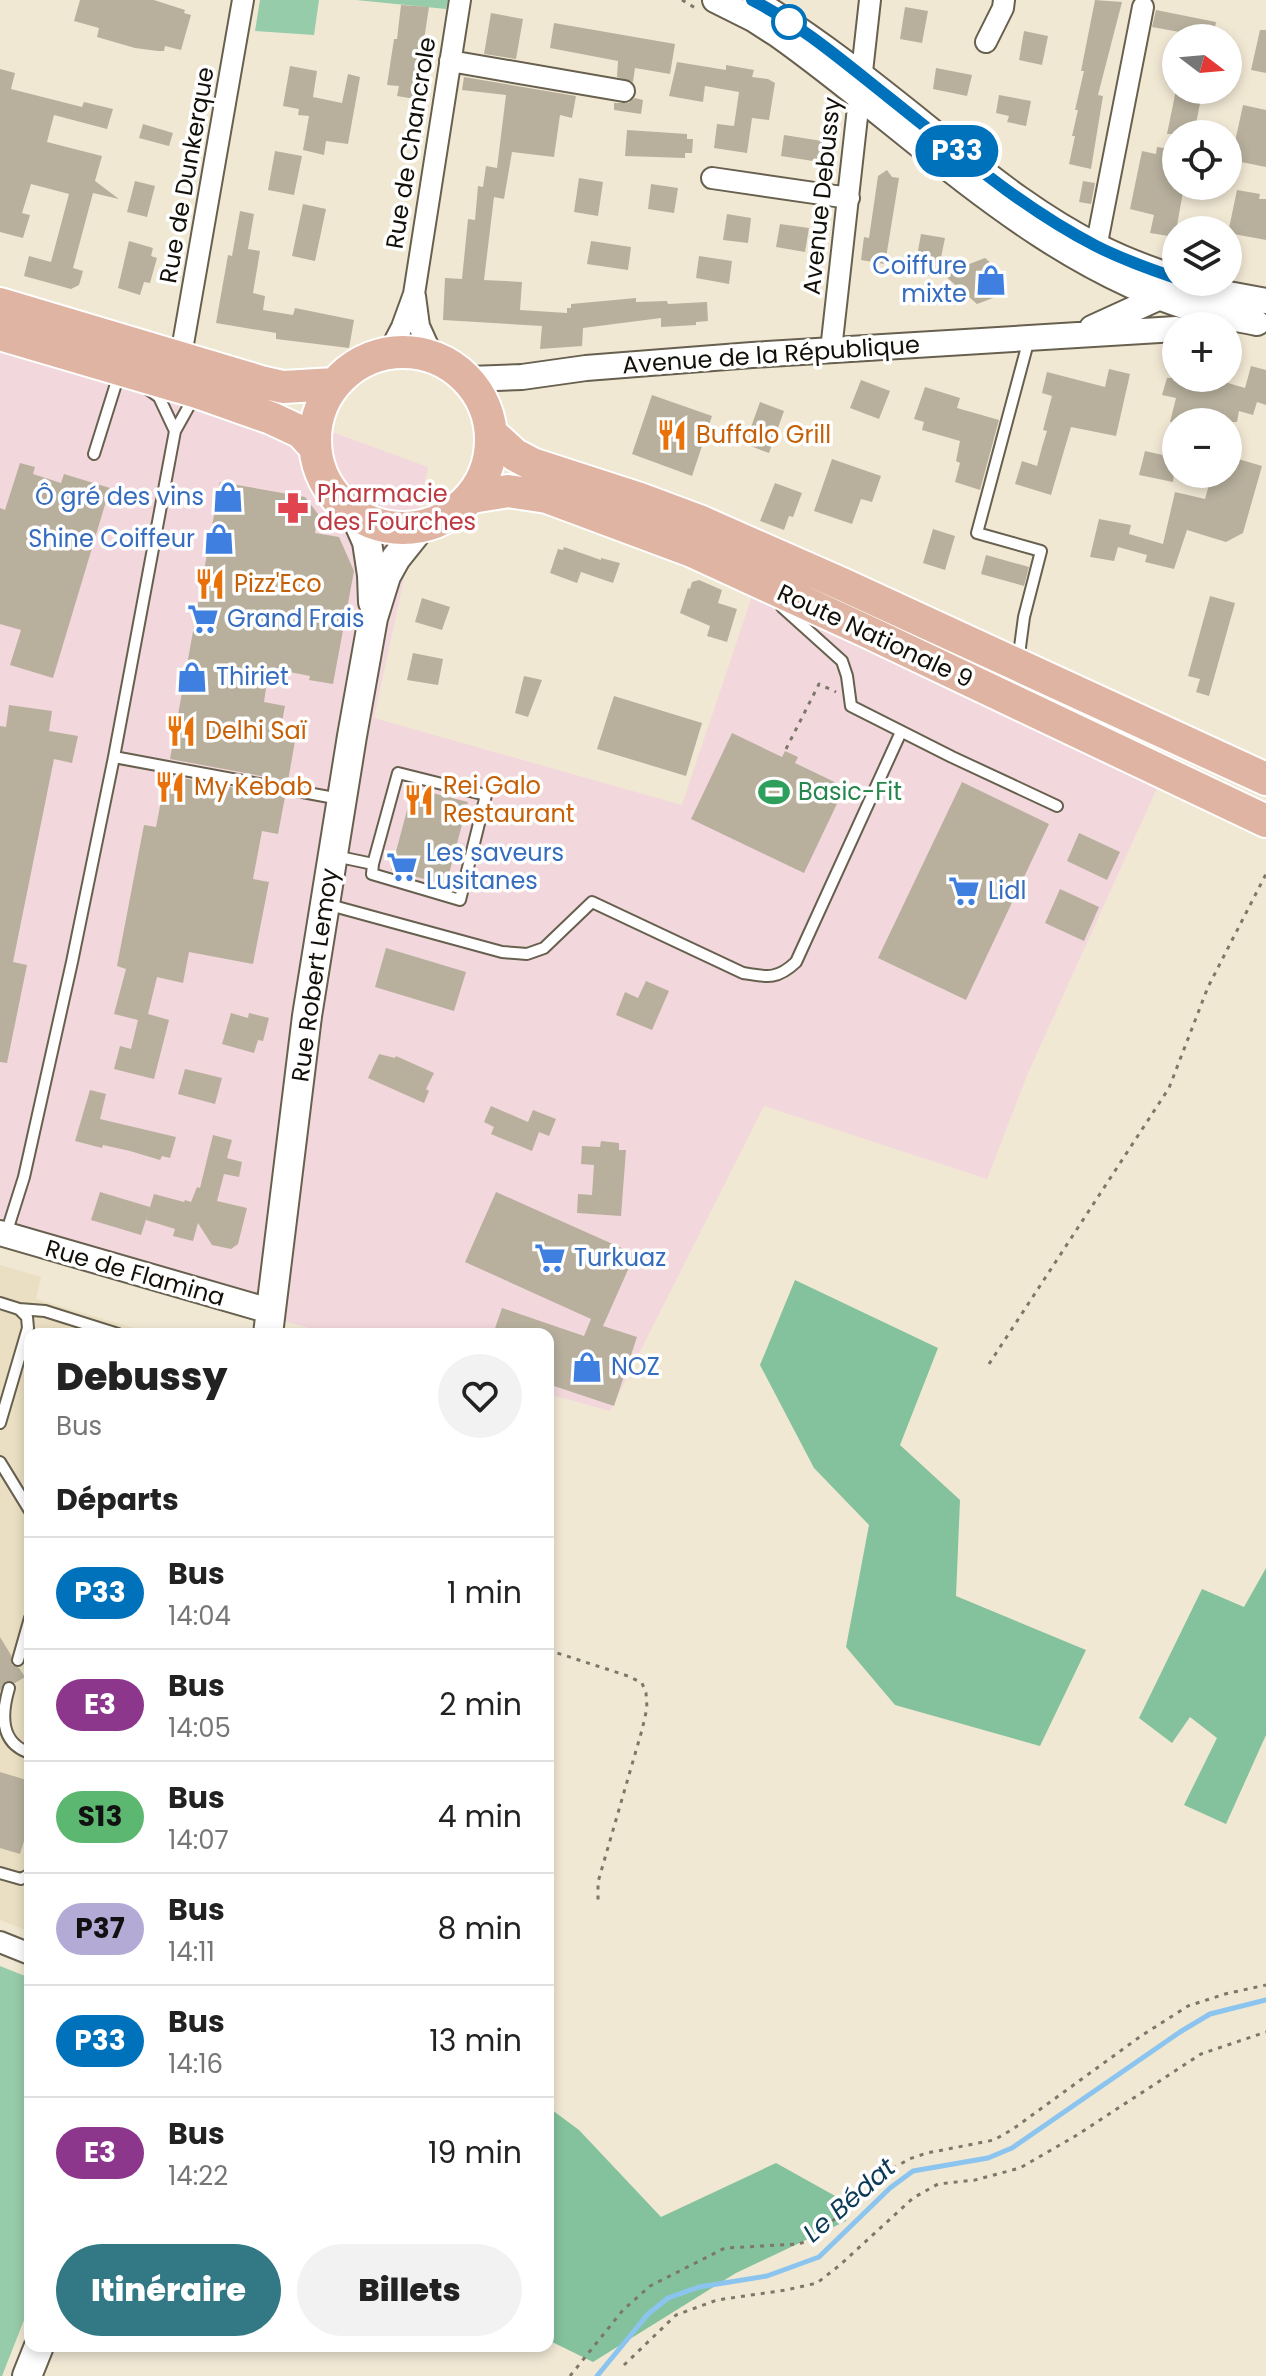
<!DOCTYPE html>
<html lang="fr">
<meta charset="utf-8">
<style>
:root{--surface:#fff;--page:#f2f2f2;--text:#222;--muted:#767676;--line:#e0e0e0;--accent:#327985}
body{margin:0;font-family:Poppins,sans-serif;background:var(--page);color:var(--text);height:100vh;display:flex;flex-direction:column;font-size:30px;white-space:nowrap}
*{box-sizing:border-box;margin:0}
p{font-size:26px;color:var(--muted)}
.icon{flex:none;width:44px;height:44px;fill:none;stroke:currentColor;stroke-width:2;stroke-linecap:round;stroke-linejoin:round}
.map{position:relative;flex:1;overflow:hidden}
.sheet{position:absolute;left:24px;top:1328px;width:530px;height:1024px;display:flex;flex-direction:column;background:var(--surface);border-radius:16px;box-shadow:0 4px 12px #0003}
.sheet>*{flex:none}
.badge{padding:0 16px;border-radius:26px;font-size:28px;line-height:52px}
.needle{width:52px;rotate:106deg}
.tools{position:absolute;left:1162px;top:24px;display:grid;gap:16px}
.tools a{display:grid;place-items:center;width:80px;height:80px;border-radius:50%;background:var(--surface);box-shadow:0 4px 12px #0003;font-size:40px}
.map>.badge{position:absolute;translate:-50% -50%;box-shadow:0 0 0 4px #fff}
h2{padding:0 32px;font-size:30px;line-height:72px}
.round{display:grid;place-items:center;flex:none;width:84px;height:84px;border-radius:42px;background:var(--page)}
.overview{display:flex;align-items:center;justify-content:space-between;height:136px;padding:0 32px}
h1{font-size:38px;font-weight:800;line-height:60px}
.button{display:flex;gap:16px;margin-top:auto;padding:16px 32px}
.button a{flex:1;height:92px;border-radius:48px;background:var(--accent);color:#fff;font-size:32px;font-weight:800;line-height:92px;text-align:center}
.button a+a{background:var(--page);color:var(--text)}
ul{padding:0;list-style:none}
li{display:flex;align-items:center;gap:24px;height:112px;padding:0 32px;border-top:2px solid var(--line)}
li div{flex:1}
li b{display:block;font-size:30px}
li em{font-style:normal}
li .badge{min-width:88px;font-weight:700;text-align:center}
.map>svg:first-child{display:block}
.commercial{fill:#f2d7dc}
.built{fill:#eadfc3}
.green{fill:#97ccaa}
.forest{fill:#83c29c}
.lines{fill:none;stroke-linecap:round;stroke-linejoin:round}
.stream{stroke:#8bc5ef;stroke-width:5}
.building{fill:#b8b09d}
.service-casing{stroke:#67604e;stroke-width:14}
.minor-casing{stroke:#67604e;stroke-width:24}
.tertiary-casing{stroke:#67604e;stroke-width:28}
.secondary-casing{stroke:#67604e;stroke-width:32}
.primary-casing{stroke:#fff;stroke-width:36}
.path{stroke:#7d776a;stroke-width:3;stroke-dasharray:4 6;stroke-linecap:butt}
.service{stroke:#fff;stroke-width:10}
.minor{stroke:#fff;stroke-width:20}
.tertiary{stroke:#fff;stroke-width:24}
.secondary{stroke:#fff;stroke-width:28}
.primary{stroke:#e0b4a2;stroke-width:32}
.line-casing{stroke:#fff;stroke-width:18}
.line{stroke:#0072bc;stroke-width:12}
.stop-dot{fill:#fff;stroke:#0072bc;stroke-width:4}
.labels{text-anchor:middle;stroke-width:7;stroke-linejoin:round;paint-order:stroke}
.street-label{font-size:24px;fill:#131009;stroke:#fff}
.shop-label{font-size:24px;fill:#366cbe;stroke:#fff;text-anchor:start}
.food-label{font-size:24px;fill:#c56008;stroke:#fff;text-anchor:start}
.health-label{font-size:24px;fill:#be3a42;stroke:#fff;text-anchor:start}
.leisure-label{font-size:24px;fill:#27864d;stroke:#fff;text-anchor:start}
.water-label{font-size:26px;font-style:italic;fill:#0b3956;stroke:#fff}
</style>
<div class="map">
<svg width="1266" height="2376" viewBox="0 0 1266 2376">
<rect width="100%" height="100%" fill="#f1e8d4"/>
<path class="commercial" d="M0,311L428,467L374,718L682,805L755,587L1168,764L1028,1073L987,1179L764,1106L610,1411L548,1394V1334H331L277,1319L0,1220Z"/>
<path class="built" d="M0,1265L41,1277L36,1299L154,1334H30V1932L0,1920Z"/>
<path class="green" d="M260,0H319L314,35L255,31Z
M356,0H448L446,9Z
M0,1966L30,1978V2305L2,2376H0Z"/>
<path class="forest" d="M795,1280L938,1348L900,1445L960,1500L956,1596L1086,1650L1040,1746L895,1705L846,1647L869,1525L814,1468L760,1365Z
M1266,1568V1735L1226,1824L1184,1805L1217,1738L1190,1717L1172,1743L1139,1718L1202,1589L1244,1607Z
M548,2107L579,2130L661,2217L776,2163L846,2202V2221L736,2273L593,2362L548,2340Z"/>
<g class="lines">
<path class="stream" d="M597,2376L648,2314L668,2298L699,2287L767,2276L819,2257L890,2188L913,2171L988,2158L1012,2148L1180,2032L1210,2014L1266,2000"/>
</g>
<path class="building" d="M80,0H154L185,10L184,13L191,15L181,50L165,46L164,51H158L135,48L97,37L99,28L74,21Z
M1095,0L1122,2L1098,95L1103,96L1091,169L1069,164L1075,136H1072L1078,110H1075L1084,71H1081Z
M401,5L429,7L415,99L397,96L399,86L387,85L394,39H397Z
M905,7L928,11L922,43L900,39Z
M1156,10L1216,22L1213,38L1152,27Z
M491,13L523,19L516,59L484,54Z
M554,23L675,44L670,74L635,68L633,82L617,77L618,61L550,48Z
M1260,30H1266V73L1251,70Z
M1024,31L1048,36L1042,65L1019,60Z
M677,62L726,70V65L754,70L752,77L768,79L775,83L769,120L752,118L747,153L714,148L717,124L734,126L739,92L705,86L703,102L669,96Z
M290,66L317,71L313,97L342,103L348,74L360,77L348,144L326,141L324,155L303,150L309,116L298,115L299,109L283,106Z
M936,68L972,75L967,96L933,89Z
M0,69L15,73L11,89L82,107L84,102L113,109L107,129L54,115L47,142L102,156L95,181L119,199L93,193L73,268L83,271L79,285L71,289L24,276L29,256L51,262L69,194L31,184L22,213L30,215L23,238L0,232Z
M464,77L576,96L572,118L560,115L554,157L512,152L504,199L494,197L484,280L522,282L520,310L567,313V308H571V304L636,298V302L667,301L668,304L707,302L708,321L696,322V325L661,327V318L583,328L582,346L540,349L542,326L443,320L445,278L462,279L468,219L475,220L478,186L483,187L486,166L497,168L506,95L462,90Z
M1176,90L1202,93L1194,134H1167Z
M999,95L1031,101L1026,126L1007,122L1009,116L996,113Z
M635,98L643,100L641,114L614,110V103H628Z
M1243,105L1266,110V167L1231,160Z
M143,124L173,133L169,146L139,138Z
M627,130L687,134V139H693L692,153H685V158L625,156Z
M784,135L822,141L819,162L781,156Z
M1157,147L1176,150V186H1184L1175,237L1150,233L1154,215L1130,209L1142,151L1156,154Z
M275,151L302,156L294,195L268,190Z
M887,170L892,177L899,178L885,264L861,260L864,237L869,238L878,176Z
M579,178L603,182L598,216L574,212Z
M135,181L155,186L147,217L127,212Z
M1083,181L1095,183L1091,204L1079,202Z
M651,184L678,188L674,213L648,209Z
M1237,190L1260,194L1259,199H1266V240L1228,233Z
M303,204L326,209L315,261L292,256Z
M240,211L254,214L248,249L260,251L253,293L265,296L263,310L293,315L295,308L354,320L349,348L276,339V333L216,323L228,255L232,256Z
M727,214L751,218L748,243L723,240Z
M780,224L809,228L805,252L776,247Z
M921,234L945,238L937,277L914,273Z
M129,241L153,248L151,256L157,258L150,283L144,282L140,295L118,288Z
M591,241L631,247L628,270L587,264Z
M699,256L732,261L729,284L696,278Z
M985,258L1002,273L998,296L977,304L943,274Z
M1251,366L1266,370V405L1257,402L1253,415L1239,411L1237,422H1170L1176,398L1162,395L1167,378H1182V381L1208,388L1211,378L1245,388Z
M1109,369L1130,374L1116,436L1071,427L1051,495L1015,484L1022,461L1037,466L1042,447L1047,431L1043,430L1052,396L1042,393L1047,372L1105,387Z
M861,380L890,391L879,419L850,408Z
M925,387L960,398L957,408L999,420L980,490L955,482L960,463L956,461L960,441L922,430L924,422L914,419Z
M652,395L712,416L692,476L632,454Z
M760,402L784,411L769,453L745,444Z
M1145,451L1176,458L1173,482L1139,475Z
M1228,456L1262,466L1243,533L1226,542L1187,530L1174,569L1145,562L1147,555L1118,547L1114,561L1090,557L1099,519L1131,525L1129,534L1163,544L1175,492L1205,499L1212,474H1228Z
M832,459L881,476L872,502L861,499L852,524L814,511Z
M20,463L35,467L33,474L61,483L64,474L110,488L53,678L10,665L21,630L0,624V508L5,510Z
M220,482L305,497L318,514L315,533L339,537L354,571L333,684L309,680L310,676L269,668L264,702L285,706L279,738L295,741L288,781L170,759Z
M775,483L802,493L793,517L789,516L784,530L760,521Z
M933,529L955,536L945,570L923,563Z
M564,547L601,560V558L620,563L613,583L581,572L577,583L550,573L558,549L563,550Z
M986,555L1029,567L1024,586L981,574Z
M699,580L722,590L718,603L737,609L727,642L707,636L710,626L680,613L688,588L690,589L692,582Z
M1210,596L1235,603L1209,696L1196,692L1200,679L1188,676Z
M422,598L450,607L442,630L415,622Z
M413,653L443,659L438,685L407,680Z
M524,676L542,680L528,717L515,713Z
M614,696L702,723L686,776L597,749Z
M9,705L52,711L49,731L78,736L72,763L54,759L13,962L27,965L7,1063L0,1062V726L6,727Z
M732,733L782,757L785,751L798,757L795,763L845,787L804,873L691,819Z
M166,775L285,797L278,834L262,831L253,879L269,882L253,964L189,952L183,983L157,977L148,1014L169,1020L154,1079L114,1069L120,1046L131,1049L138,1020L114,1014L126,969L117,966L144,825L156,827Z
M962,782L1049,824L966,1000L878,958Z
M413,788L468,802L446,885L391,870Z
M1079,833L1120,852L1107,880L1067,861Z
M1060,889L1099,907L1084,941L1045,923Z
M386,948L466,972L454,1011L375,987Z
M646,981L669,991L652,1030L616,1015L625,992L638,998Z
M231,1013L248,1018L249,1013L269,1018L263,1041L258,1040L254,1053L222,1044Z
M379,1054L395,1058L396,1056L434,1073L426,1089L429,1091L424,1103L368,1078Z
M185,1069L222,1078L215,1104L178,1094Z
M90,1090L106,1094L100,1119L176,1137L170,1158L162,1156L160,1160L130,1151L103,1145L102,1148L75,1141Z
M491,1106L528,1122L533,1110L556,1119L549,1136L539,1132L532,1151L491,1134L494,1127L484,1122Z
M213,1135L232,1140L227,1158L242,1162L239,1177L224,1174L217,1201L247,1208L238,1244L231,1249L212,1245L198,1223L193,1241L173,1236L175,1229L146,1220L154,1194L184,1202L185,1200L191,1202L197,1187L200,1188Z
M601,1141L619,1143V1150H626L621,1216L577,1213L578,1194L592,1195L594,1165L581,1164L582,1146L600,1147Z
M100,1192L150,1207L141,1235L91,1220Z
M496,1192L635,1254L603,1326L637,1337L614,1406L548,1384V1334H493L502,1308L584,1336L591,1319L465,1262Z
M0,1637L11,1655L12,1665L19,1668L25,1677L15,1683L6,1681L0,1691Z
M0,1772L30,1781V1822L20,1854L0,1848Z"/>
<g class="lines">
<defs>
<path id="service" d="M149,390L159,397L175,431
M94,454L120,371
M782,607L842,661L847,676L851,706L952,757L1057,806
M1018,662L1024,617L1041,551L977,533L1029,339
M114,757L340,799
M398,773L486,795L460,900L372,874L373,864Z
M335,856L373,864
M326,904L502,952L527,954L544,948L592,902L743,973C767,977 777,980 796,962L901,732
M6,1234L24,1177L72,962L114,757L175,431L194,397
M0,1303L19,1309L45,1311L118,1334
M0,1423L28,1328L27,1317L19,1309
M0,1462L30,1511
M18,1660L30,1618
M9,1688C1,1715 0,1743 30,1753
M0,1873L21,1879L30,1874"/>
<path id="minor" d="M986,42L1003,8L1004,0
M450,61L624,91
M712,178L849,198
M1094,258L1143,7
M415,296L419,326L433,357
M831,350L870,0
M389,352L402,327L414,294L460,0
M179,358L183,344L243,0
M0,1942L30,1954"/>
<path id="tertiary" d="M715,0L753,19L778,35C915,132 1037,265 1203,312C1221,317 1239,319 1257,323
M766,8C830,48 888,96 947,143C994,181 1043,219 1097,246C1122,259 1149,269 1176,278
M1186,282L1223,293L1266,301
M1092,328L1171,292
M469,379L522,377L586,368L752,355L1176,329
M0,1233L270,1311"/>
<path id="secondary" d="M353,510L367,542L372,575L373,602
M268,1334L307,1016L352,736L373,618L386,576L396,558L420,528
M27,2376L39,2346"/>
<path id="primary" d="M0,304L261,382L283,387L335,384
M0,334L197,392L271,418L301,432L315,447
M315 440a88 88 0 1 1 176 0a88 88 0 1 1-176 0Z
M493,435L515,455L532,464L640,499L699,521L844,585L1266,779
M472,497L508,491L547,497L692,551L866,631L1266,821"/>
</defs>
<use href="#service" class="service-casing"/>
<use href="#minor" class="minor-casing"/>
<use href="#tertiary" class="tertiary-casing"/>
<use href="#secondary" class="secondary-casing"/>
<use href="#primary" class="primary-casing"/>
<path class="path" d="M682,0L697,9
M786,749L819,684L836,692
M989,1364L1169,1088L1208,987L1266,874
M548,1650L628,1676L642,1683L646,1693L647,1708L642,1730L598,1882V1903
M624,2365L676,2315L717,2300L786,2290L817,2283L840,2265L913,2198L938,2184L975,2180L1020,2168L1077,2135L1201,2054L1266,2032
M570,2376L623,2310L650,2286L725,2248L799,2244L813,2238L892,2169L909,2159L927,2153L994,2140L1013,2129L1141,2036L1188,2006L1225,1994L1266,1985"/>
<use href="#service" class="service"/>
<use href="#minor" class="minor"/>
<use href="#tertiary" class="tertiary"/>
<use href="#secondary" class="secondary"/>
<use href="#primary" class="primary"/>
</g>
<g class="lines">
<defs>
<path id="line" d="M752,0C801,25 844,62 887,96C954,149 1020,207 1096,246C1122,259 1149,269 1176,278"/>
</defs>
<use href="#line" class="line-casing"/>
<use href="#line" class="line"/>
</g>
<defs>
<symbol id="shop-bare" viewBox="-9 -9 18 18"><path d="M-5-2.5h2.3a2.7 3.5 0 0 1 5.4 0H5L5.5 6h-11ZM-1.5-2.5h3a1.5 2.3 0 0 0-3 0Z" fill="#3f7fe0" stroke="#fff" stroke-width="2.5" paint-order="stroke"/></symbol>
<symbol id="restaurant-bare" viewBox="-9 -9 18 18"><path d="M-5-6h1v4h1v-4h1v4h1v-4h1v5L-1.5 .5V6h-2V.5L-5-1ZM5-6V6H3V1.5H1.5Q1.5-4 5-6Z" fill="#e8710a" stroke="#fff" stroke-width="2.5" paint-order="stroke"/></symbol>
<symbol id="pharmacy-bare" viewBox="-9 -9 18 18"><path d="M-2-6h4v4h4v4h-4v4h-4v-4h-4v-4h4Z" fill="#e0444e" stroke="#fff" stroke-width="2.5" paint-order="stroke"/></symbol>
<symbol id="supermarket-bare" viewBox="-9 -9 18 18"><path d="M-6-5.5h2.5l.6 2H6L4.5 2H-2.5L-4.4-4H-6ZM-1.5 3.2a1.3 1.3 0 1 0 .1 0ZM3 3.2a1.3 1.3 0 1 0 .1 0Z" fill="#3f7fe0" stroke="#fff" stroke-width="2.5" paint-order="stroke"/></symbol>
<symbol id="stadium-bare" viewBox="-9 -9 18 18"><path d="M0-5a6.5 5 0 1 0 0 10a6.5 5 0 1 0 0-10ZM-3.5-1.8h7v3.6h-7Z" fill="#2e9e5b" stroke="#fff" stroke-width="2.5" paint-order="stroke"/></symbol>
</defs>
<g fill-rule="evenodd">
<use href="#shop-bare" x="969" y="258" width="44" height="44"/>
<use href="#restaurant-bare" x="650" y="413" width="44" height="44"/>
<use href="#shop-bare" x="206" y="475" width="44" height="44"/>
<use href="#pharmacy-bare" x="271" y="486" width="44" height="44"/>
<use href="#shop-bare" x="197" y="517" width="44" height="44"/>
<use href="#restaurant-bare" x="188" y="562" width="44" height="44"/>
<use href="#supermarket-bare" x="181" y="597" width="44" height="44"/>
<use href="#shop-bare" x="170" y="655" width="44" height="44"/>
<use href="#restaurant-bare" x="159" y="709" width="44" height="44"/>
<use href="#restaurant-bare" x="148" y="765" width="44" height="44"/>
<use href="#stadium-bare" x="752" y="770" width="44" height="44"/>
<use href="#restaurant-bare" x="397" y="778" width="44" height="44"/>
<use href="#supermarket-bare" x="380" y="845" width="44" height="44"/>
<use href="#supermarket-bare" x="942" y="869" width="44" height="44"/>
<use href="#supermarket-bare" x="528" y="1236" width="44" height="44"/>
<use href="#shop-bare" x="565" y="1345" width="44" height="44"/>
</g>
<circle class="stop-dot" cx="789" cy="22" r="16"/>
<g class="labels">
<g class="street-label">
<text transform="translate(411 143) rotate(-81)" y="8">Rue de Chancrole</text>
<text transform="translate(187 175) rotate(-80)" y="8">Rue de Dunkerque</text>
<text transform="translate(822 196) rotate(-84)" y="8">Avenue Debussy</text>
<text transform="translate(771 355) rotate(-4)" y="8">Avenue de la République</text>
<text transform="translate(875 636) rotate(25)" y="8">Route Nationale 9</text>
<text transform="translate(315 975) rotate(-82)" y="8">Rue Robert Lemoy</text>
<text transform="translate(135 1273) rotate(16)" y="8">Rue de Flamina</text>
</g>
<g class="shop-label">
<text x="967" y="274" text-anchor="end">Coiffure<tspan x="967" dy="28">mixte</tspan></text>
<text x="204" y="505" text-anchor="end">Ô gré des vins</text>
<text x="195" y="547" text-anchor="end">Shine Coiffeur</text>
<text x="227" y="627">Grand Frais</text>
<text x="216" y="685">Thiriet</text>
<text x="426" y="861">Les saveurs<tspan x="426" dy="28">Lusitanes</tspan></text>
<text x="988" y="899">Lidl</text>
<text x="574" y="1266">Turkuaz</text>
<text x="611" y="1375">NOZ</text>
</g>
<g class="food-label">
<text x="696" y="443">Buffalo Grill</text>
<text x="234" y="592">Pizz'Eco</text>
<text x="205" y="739">Delhi Saï</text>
<text x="443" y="794">Rei Galo<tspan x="443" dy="28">Restaurant</tspan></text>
<text x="194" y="795">My Kebab</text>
</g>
<g class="health-label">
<text x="317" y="502">Pharmacie<tspan x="317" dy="28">des Fourches</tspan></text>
</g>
<g class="leisure-label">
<text x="798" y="800">Basic-Fit</text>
</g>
<g class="water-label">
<text transform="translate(849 2200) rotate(-41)" y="9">Le Bédat</text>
</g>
</g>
</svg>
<div class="tools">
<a><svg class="needle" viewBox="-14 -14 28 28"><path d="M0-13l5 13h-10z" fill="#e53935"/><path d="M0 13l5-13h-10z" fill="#767676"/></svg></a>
<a><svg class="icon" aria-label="locate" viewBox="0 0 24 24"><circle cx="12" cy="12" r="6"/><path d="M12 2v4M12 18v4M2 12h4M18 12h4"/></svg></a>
<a><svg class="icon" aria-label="layers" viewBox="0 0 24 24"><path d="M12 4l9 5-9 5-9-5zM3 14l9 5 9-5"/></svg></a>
<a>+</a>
<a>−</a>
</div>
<b class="badge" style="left:957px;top:151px;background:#0072bc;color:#fff">P33</b>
<section class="sheet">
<div class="overview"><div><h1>Debussy</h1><p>Bus</p></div><a class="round"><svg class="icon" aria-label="heart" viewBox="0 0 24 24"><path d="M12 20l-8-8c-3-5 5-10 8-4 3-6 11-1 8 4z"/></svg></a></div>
<h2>Départs</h2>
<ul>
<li><span class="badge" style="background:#0072bc;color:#fff">P33</span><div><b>Bus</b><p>14:04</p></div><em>1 min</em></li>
<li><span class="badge" style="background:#8c368c;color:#fff">E3</span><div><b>Bus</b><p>14:05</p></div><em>2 min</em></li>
<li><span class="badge" style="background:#5cb770;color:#111">S13</span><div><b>Bus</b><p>14:07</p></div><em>4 min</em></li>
<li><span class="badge" style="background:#b3aad5;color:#111">P37</span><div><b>Bus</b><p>14:11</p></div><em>8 min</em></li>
<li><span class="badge" style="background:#0072bc;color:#fff">P33</span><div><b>Bus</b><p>14:16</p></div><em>13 min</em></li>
<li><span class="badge" style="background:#8c368c;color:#fff">E3</span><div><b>Bus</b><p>14:22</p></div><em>19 min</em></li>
</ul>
<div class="button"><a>Itinéraire</a><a>Billets</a></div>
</section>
</div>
